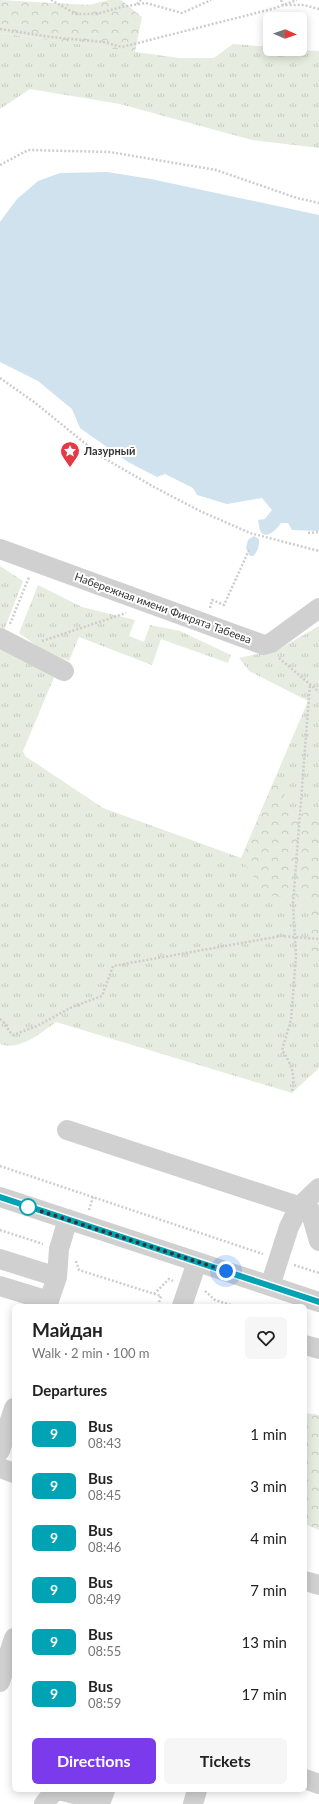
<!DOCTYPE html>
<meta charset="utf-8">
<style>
:root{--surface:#fff;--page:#f6f6f6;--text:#222;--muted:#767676;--accent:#7c3aed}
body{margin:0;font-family:Lato,sans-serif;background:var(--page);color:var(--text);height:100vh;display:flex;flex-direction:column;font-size:15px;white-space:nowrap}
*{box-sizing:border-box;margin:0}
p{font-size:13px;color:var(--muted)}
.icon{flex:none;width:22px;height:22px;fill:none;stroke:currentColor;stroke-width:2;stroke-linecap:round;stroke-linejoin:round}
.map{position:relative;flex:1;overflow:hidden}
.details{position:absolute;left:12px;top:1304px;width:295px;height:488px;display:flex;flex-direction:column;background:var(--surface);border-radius:6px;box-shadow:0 2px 10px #0003}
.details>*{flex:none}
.badge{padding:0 8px;border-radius:6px;font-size:14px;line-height:26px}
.needle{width:26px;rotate:92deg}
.tools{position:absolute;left:263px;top:12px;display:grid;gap:8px}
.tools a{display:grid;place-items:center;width:44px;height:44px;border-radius:6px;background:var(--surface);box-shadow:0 2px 10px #0003;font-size:20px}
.you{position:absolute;width:20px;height:20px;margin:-10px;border:3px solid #fff;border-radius:50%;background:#1a73e8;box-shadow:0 0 0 6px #1a73e833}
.map>.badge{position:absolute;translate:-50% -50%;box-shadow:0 0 0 2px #fff}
h2{padding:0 20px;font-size:15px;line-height:36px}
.round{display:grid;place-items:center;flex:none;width:42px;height:42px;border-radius:6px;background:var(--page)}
.summary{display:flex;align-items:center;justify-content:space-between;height:68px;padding:0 20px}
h1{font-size:19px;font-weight:700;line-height:30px}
.action{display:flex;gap:8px;margin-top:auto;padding:8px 20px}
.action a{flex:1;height:46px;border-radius:6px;background:var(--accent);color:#fff;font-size:16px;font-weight:700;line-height:46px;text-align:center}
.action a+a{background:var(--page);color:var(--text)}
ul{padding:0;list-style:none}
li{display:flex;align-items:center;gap:12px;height:52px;padding:0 20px}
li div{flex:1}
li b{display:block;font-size:15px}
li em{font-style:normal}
li .badge{min-width:44px;font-weight:700;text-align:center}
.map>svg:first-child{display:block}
.grass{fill:url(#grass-tufts)}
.forest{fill:url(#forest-crowns)}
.water{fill:#cfe2ee}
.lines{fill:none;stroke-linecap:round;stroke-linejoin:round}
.path{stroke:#cdcdcd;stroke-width:2.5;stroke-dasharray:2 2;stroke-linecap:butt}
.minor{stroke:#d0d0d0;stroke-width:20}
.line-casing{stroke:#fff;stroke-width:9}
.line{stroke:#00a3b4;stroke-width:6}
.walk{stroke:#333;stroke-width:4;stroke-dasharray:0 7.2}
.stop-dot{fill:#fff;stroke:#00a3b4;stroke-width:2}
.labels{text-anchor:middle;stroke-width:4;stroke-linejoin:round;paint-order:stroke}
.poi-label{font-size:11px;font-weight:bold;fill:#333;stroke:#fff;text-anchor:start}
.street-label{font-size:11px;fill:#333;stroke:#fff}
</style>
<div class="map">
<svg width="319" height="1804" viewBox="0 0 319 1804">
<defs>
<pattern id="grass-tufts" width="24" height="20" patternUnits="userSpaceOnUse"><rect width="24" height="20" fill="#e6ecdf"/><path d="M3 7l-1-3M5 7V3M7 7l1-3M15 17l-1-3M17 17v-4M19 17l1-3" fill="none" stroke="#c6cbc0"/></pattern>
<pattern id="forest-crowns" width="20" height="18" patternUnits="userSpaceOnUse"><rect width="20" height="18" fill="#e6ecdf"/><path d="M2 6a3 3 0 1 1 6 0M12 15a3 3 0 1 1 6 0" fill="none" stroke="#c6cbc0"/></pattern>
</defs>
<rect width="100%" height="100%" fill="#fff"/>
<path class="grass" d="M0,33L179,58H214L233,44L270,47V49L319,51V148L252,140L120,104L30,89L0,109Z
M0,566L23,581L4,630L0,628Z
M38,585L82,607L135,620L129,636L144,642L150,625L180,631L231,655L228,663L161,639L152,665L79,637L69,661L41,649L19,633Z
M319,626V1068L292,1093L56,1022C41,1033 20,1051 0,1044V645L55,675L23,751L25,756L103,808L241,858L308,701L249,671L239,658L279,649Z"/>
<path class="forest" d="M0,0L89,5L108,0H121L142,17L135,52L0,33Z
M273,783L281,786L291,820L319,805V962L310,957V900L266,895L241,859Z
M305,1413L319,1415V1530L305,1524Z"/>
<path class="water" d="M107,172L151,179L319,215V531L292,530L288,523H281C278,528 265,542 260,530C259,527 259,523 258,520L265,519L272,510L262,498L227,504L197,495L193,488L165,474L157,477L128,462L80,428L72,409L38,381L0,362V222L17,199L38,181L60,173Z
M254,536L259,539C259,546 259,550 253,556H250L246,548L248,540Z"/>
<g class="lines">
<path class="path" d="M51,0L76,14H97L121,7L146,3L182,13L211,0
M281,0L283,5H304L319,9
M137,4L141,0
M0,29L51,37L103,42L122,47L272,9L297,0
M0,165L28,150L110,152L216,170L297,198L319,203
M0,378L34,402L102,457L154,487L200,511L250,533L319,551
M308,533L319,532
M210,608L212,600L224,605L249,550
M10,624L29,577
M42,641L126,613
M279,658L319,692
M0,1019C6,1023 7,1030 13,1035L37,1026L72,1007L102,996L113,966L281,936L319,939
M292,1091C296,1074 291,1064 282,1050L291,1020L296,956L293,904L310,684
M0,1166L263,1254
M89,1210L93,1197
M0,1230L43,1244
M76,1261L79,1270L161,1296L158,1306
M294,1265L319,1273
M205,1291L215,1300L234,1306
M154,1294L169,1279L173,1281"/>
<path class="minor" d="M0,549L264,645L271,643L319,608
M0,638L64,671
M67,1130L310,1210L319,1241
M0,1197L319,1302
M0,1259L57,1277
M0,1286L49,1301
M270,1286L289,1227L299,1207L319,1188
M47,1306L57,1277L59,1249L68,1219
M182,1306L197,1262
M305,1345L319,1349
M0,1451L14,1408
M0,1468L14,1473
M305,1581L319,1585
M0,1682L14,1638
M305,1779L319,1784
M59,1790L101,1801L105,1790
M44,1804L55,1790
M193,1804L197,1790"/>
</g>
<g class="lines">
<defs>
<path id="line" d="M0,1197L319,1302"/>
</defs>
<use href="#line" class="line-casing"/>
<use href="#line" class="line"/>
<path class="walk" d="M28,1207L226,1271"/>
</g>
<defs>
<symbol id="sight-pin" viewBox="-11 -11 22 30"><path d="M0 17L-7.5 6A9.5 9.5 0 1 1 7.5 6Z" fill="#e63946" stroke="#fff"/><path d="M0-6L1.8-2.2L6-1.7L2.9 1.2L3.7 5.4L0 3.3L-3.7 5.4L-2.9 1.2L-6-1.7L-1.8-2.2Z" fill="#fff"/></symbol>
</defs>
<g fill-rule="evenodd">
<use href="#sight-pin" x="59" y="440" width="22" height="30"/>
</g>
<circle class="stop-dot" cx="28" cy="1207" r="8"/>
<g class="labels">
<g class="poi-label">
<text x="84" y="455">Лазурный</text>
</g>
<g class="street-label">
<text transform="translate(163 608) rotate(20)" y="4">Набережная имени Фикрята Табеева</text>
</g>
</g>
</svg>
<div class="tools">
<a><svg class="needle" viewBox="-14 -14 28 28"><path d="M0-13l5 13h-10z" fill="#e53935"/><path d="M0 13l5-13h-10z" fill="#767676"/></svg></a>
</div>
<div class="you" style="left:226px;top:1271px"></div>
<section class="details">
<div class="summary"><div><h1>Майдан</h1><p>Walk · 2 min · 100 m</p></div><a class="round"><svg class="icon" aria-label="heart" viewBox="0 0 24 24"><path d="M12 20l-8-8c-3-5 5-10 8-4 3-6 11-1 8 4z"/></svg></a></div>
<h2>Departures</h2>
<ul>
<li><span class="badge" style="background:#00a3b4;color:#fff">9</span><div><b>Bus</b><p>08:43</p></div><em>1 min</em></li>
<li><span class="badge" style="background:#00a3b4;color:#fff">9</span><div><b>Bus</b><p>08:45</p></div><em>3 min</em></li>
<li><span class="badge" style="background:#00a3b4;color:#fff">9</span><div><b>Bus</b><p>08:46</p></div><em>4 min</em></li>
<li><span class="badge" style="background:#00a3b4;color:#fff">9</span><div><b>Bus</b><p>08:49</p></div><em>7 min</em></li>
<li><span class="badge" style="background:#00a3b4;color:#fff">9</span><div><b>Bus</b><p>08:55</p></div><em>13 min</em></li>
<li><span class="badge" style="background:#00a3b4;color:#fff">9</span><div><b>Bus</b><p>08:59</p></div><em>17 min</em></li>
</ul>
<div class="action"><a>Directions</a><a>Tickets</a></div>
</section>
</div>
